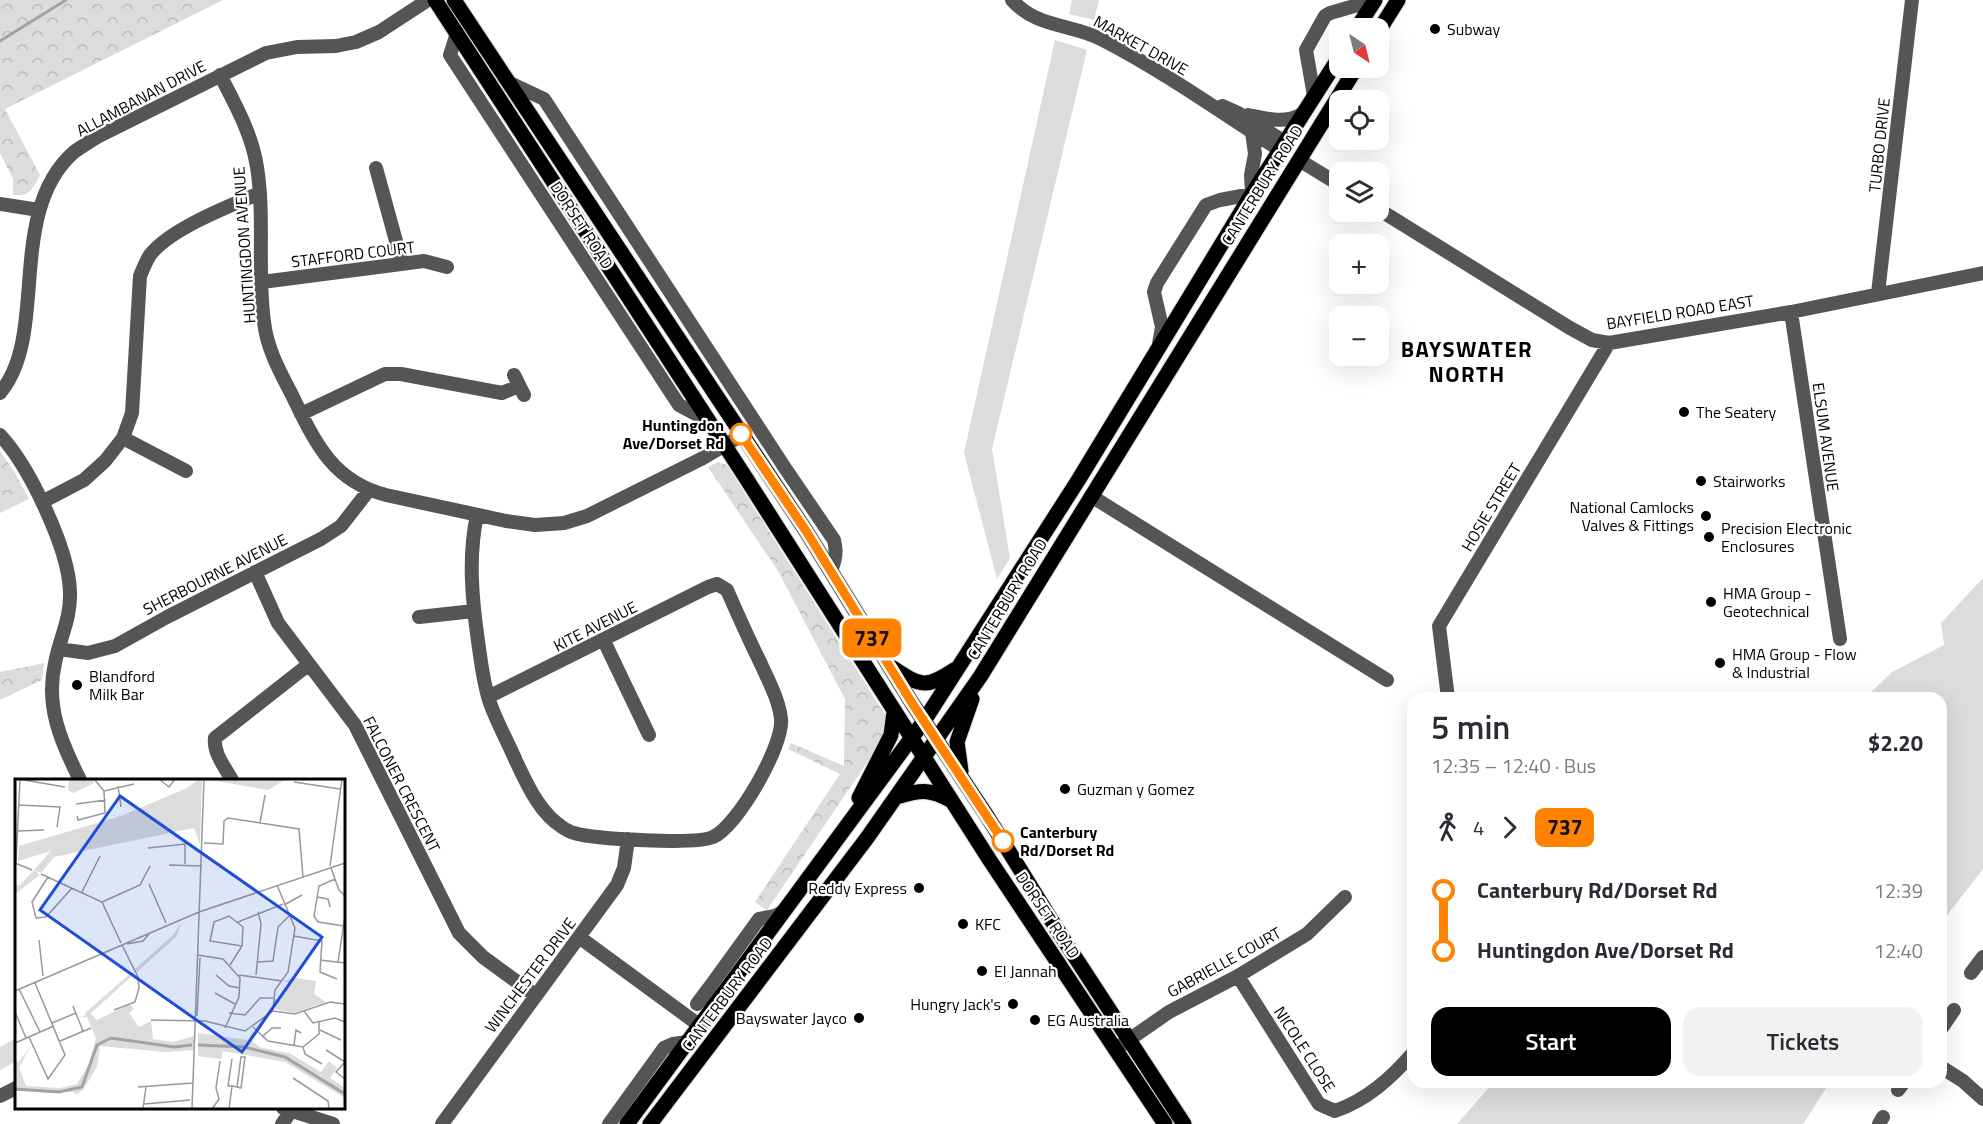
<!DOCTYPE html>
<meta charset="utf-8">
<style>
:root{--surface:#fff;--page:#f2f2f3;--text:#2b2b33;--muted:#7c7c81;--accent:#000}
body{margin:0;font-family:"Titillium Web",sans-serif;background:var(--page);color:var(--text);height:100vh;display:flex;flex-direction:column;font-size:22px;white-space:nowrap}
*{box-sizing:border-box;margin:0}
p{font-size:20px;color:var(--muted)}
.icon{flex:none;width:33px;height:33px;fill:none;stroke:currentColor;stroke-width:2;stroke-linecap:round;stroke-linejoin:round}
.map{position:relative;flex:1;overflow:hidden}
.drawer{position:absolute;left:1407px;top:692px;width:540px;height:396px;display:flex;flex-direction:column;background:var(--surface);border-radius:18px;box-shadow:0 6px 24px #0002}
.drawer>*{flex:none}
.badge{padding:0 12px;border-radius:9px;font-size:21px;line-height:39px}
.needle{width:39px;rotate:145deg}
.tools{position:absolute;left:1329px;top:18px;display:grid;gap:12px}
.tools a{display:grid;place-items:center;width:60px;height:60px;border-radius:12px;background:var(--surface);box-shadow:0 6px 24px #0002;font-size:30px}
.map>.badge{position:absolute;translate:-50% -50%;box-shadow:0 0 0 3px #fff}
.legs{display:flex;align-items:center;gap:9px;height:66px;padding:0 24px;font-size:20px}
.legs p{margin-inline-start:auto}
.overview{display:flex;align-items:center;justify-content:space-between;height:102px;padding:0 24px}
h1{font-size:33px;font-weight:600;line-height:45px}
.button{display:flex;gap:12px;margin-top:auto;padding:12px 24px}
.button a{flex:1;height:69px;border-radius:18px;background:var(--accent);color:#fff;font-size:24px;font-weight:600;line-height:69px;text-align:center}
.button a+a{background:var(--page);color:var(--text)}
ul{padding:0 24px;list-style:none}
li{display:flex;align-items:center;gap:21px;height:60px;font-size:22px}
li i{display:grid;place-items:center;width:9px;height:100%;margin:0 8px;background:currentColor}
li i::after{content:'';width:15px;height:15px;margin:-8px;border:4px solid;border-radius:50%;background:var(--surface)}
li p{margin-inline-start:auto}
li:first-child i{background:linear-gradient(#0000 50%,currentColor 0)}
li:last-child i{background:linear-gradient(currentColor 50%,#0000 0)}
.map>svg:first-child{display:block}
.green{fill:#dcdcdc}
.park{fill:url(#park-crowns)}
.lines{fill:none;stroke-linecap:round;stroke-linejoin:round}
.stream{stroke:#a3a3a3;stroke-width:3}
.major-casing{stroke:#dbdbdb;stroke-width:17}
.minor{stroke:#555;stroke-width:14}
.major{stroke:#000;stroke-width:15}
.line-1-casing{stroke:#fff;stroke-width:14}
.line-1{stroke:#ff8200;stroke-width:9}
.poi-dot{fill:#000;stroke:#fff;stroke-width:2}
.stop-1-dot{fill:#fff;stroke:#ff8200;stroke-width:3}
.labels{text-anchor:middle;stroke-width:4.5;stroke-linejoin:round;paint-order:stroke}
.poi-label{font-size:16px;fill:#000;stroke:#fff;text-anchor:start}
.street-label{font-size:16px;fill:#000;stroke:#fff}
.stop-label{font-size:16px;font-weight:bold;fill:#000;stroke:#fff;text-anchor:end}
.district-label{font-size:22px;font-weight:bold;letter-spacing:1.5px;fill:#000;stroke:#fff}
.inset-river{fill:none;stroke:#a3a3a3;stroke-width:3}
.inset-road{fill:none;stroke:#999;stroke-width:1.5}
.view{fill:#1d4ed8;fill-opacity:0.15;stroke:#1d4ed8;stroke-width:3}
.inset-edge{fill:none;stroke:#000;stroke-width:3}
</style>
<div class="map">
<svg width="1983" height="1124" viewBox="0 0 1983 1124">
<defs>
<pattern id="park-crowns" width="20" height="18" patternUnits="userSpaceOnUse" patternTransform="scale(1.5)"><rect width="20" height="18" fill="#dcdcdc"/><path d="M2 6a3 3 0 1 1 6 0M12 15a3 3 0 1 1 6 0" fill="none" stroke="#bbb"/></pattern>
</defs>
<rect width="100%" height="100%" fill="#fff"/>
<path class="green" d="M1072,0H1099L1094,20L1069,14Z
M1055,40L1087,50L992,449L1010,558L997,579L964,453Z
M1983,578V869L1941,923V698L1866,697L1892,672L1944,645L1941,623Z
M15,1039L16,1061L0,1070V1047Z
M1494,1082H1830L1803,1124H1457Z"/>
<path class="park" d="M0,0H223L5,109L40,175C33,188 30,197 13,195V179L0,153Z
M0,451L15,473L29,499L0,513Z
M718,462L727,465L889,721L881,742L767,910L755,902L840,774L788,749L791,743L844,766L845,699L778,571L708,467Z
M44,663L42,680L0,700V672Z"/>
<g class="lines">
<path class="stream" d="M0,41L66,0"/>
<defs>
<path id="major" d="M435,0L744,475L989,859L1165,1124
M454,0L806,531L912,703L987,816L1060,934L1184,1124
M1357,28L1375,0
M1378,32L1398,0
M893,668C920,686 926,689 954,670
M961,771L957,742L972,699
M896,797C920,790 929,788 952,801
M859,798L891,735L894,712
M627,1124L924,721L1079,479L1252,194L1340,56
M650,1124L867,838L980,677L1356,68"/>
</defs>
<use href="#major" class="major-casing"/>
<path class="minor" d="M1012,0C1038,29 1071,23 1103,40C1165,72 1222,113 1280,150
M457,33L450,55L679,405L709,421
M220,75C235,104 252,134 257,167C265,218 257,271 264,322C267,348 279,370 291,393C314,440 331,481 386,495L506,521L535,525L564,523L587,516L703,458L742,435
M510,83L544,99L785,468L834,540C837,551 836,560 831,570
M1314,96L1306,50L1325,16L1330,13L1375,0
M1222,106L1238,113L1285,142
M1248,115C1267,119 1285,124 1302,114
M1299,160L1340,185
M376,168L402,263
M0,204L39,210
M1378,209L1570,328L1592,340L1609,343L1791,312L1983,273
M262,282L424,261L447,267
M1878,293L1912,0
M1791,312L1840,639
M1159,344L1162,327L1154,292L1157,283L1206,205L1220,200L1252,194L1251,175L1255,154L1252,132
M514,375L524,395
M0,393C16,374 22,350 25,325C33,268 26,194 74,152C81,147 89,142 97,137L266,53L297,47L336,46L356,42L379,32L428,0
M301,414L385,374H401L502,393L519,386
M0,435C29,466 69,549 70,592C71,619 60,637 55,663C45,706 61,742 80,780
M123,438L186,471
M1091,496L1387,680
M42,502L84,480L105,461L123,438L132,413L140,276C143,269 146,261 150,255C170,229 229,206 260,193
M477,515C468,557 472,599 478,641C481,661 483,683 490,703C497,723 508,742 516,761C527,784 539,812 562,827C565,829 570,832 574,833C594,839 696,845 713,837C737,827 784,745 781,719C779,700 769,682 761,664C749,640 738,615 727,590L717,584L708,587L488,697
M255,572L278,623L355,725L459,933L483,957L535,995
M419,617L474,611
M604,641L649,735
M59,649L88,653L115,646L167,617L321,539L341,526L369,490
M1448,698L1439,626L1609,343
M232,780C225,767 213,753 215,738L308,665
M579,937L699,1025
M1971,973L1983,957
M1238,976L1319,1104L1335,1111C1367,1100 1391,1078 1413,1053
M697,1004L709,988
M711,1009L709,988L759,919L775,916L782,912
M1941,1029L1954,1010
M1120,1046L1169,1012L1238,976L1307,934L1345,897
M1941,1067L1963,1081L1983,1099
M1898,1090L1904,1082
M0,1096L16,1088
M283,1108L333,1124
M282,1124L291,1111
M442,1124L617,885L624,868L628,839
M609,1124L664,1048L673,1044L687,1042
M1879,1124L1883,1117"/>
<use href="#major" class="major"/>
</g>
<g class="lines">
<defs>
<path id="line-1" d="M741,434L806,531L912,703L1003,841"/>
</defs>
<use href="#line-1" class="line-1-casing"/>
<use href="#line-1" class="line-1"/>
</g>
<g class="poi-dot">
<circle cx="1435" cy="29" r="6"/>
<circle cx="1684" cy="412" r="6"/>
<circle cx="1701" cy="481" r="6"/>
<circle cx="1706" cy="516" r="6"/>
<circle cx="1709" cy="537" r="6"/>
<circle cx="1711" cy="602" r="6"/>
<circle cx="1720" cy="663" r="6"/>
<circle cx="77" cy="685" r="6"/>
<circle cx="1065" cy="789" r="6"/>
<circle cx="919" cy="888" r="6"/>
<circle cx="963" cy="924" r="6"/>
<circle cx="982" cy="971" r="6"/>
<circle cx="1013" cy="1004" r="6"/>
<circle cx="859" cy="1018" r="6"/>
<circle cx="1035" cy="1020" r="6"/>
</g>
<g class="stop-1-dot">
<circle cx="741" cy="434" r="10"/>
<circle cx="1003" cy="841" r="10"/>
</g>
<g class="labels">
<g class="poi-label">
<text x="1447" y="35">Subway</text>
<text x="1696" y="418">The Seatery</text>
<text x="1713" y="487">Stairworks</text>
<text x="1694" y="513" text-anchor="end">National Camlocks<tspan x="1694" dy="18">Valves &amp; Fittings</tspan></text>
<text x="1721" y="534">Precision Electronic<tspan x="1721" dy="18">Enclosures</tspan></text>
<text x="1723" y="599">HMA Group -<tspan x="1723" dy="18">Geotechnical</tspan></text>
<text x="1732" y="660">HMA Group - Flow<tspan x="1732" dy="18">&amp; Industrial</tspan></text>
<text x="89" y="682">Blandford<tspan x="89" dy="18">Milk Bar</tspan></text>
<text x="1077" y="795">Guzman y Gomez</text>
<text x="907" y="894" text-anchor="end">Reddy Express</text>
<text x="975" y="930">KFC</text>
<text x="994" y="977">El Jannah</text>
<text x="1001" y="1010" text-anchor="end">Hungry Jack's</text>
<text x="847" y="1024" text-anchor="end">Bayswater Jayco</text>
<text x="1047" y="1026">EG Australia</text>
</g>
<g class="street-label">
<text transform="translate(1141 45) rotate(29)" y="6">MARKET DRIVE</text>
<text transform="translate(141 98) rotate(-28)" y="6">ALLAMBANAN DRIVE</text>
<text transform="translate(1879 145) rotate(-84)" y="6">TURBO DRIVE</text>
<text transform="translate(1262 185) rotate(-58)" y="6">CANTERBURY ROAD</text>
<text transform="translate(582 225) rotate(57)" y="6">DORSET ROAD</text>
<text transform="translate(244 245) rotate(-94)" y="6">HUNTINGDON AVENUE</text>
<text transform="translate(353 254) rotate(-7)" y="6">STAFFORD COURT</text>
<text transform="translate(1680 312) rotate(-9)" y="6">BAYFIELD ROAD EAST</text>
<text transform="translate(1826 437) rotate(82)" y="6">ELSUM AVENUE</text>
<text transform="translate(1491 507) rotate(-59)" y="6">HOSIE STREET</text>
<text transform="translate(215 574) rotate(-27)" y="6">SHERBOURNE AVENUE</text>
<text transform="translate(1007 599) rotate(-59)" y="6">CANTERBURY ROAD</text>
<text transform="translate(595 626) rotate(-27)" y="6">KITE AVENUE</text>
<text transform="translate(402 784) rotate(63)" y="6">FALCONER CRESCENT</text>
<text transform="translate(1048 915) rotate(56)" y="6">DORSET ROAD</text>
<text transform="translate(1224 962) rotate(-29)" y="6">GABRIELLE COURT</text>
<text transform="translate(530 975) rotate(-53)" y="6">WINCHESTER DRIVE</text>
<text transform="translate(727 994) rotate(-53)" y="6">CANTERBURY ROAD</text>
<text transform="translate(1305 1049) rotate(57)" y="6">NICOLE CLOSE</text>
</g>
<g class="stop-label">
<text x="724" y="431">Huntingdon<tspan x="724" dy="18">Ave/Dorset Rd</tspan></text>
<text x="1020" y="838" text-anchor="start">Canterbury<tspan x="1020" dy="18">Rd/Dorset Rd</tspan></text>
</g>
<g class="district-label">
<text x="1467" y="357">BAYSWATER<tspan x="1467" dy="25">NORTH</tspan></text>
</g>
</g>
<g transform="translate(15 779)">
<rect width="330" height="330" fill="#fff"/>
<path d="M211,0L219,1L271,0L253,11L195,1ZM183,1H187L185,65L179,49L39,78L26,94L19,91L36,72L3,82L4,67L106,37L172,9ZM167,143L161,158L122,193L120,190L158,156ZM117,193L119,195L72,238L70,234Z" fill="#dcdcdc"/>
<path d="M54,0H78L79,4L58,14L53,11ZM19,91L25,96L0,115V104L4,107ZM281,199L301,202L299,215L311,223L280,234L260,230L259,220L266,221L267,213L276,205L269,202ZM115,225L119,230L114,234L124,248L136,242L138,260L158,263L179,257V271L150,273L85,267L82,288L68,311L60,316V313L0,312V279L3,284L16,267L4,288L11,307L45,309L62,305L74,285L81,259L72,238L64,239L75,234L82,241ZM238,251L237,261L244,268L276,275L306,293L314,282L322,289L315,299L330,309V319L270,283L208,272L206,280L183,277V254L233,261Z" fill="#dcdcdc"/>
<path class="inset-river" d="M183,266L229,268L270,278L330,315M0,310L44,313L67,308L82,266L96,259L159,268L177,266"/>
<path class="inset-road" d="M3,0L50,8M144,0L154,8L160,0M279,3L325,10M103,7L106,28M89,12L119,5M61,25L91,21M4,26L45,28L42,48M62,37L63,41L90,34L89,12L79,0M245,44L250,16M3,52L29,51M189,64L208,65L209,42L213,39L284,50L288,98M133,69L170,65V85M1,83L5,1M0,84L17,91M154,86L187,87M315,87L327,0M316,89L324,111L330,117M26,95L87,123L106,164M33,98L17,123L21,139L31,138L57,109M320,100L304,107L299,137L303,143L329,147M134,105L151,144M67,113L85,77M302,118L313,120L315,128M87,123L125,106L135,87M269,126L287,116M223,143L268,125M279,157L307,162L305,193L322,200M24,161L28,197M112,165L128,162L134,155M182,176L208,180L225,199L224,218L210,249M305,181L330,184M243,183L258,182L263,148L274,137M323,183L330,137M215,186L227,167L228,148L214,137L199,143L195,162L227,167M201,196L214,207L225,209M224,196L267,202M241,196L246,145L243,133M4,210L25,253M0,212L184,133L330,84M200,214L220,225M58,227L68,252M99,231L120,223L124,209L123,198L107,166M258,231L260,211L273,193L280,149L262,106M289,232L298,244L320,239L330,243M0,233L11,259M214,234L230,236L245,219H258M182,237L185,179M136,241L190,242L230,252L258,232L280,235L315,223L330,225M37,244L61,234M238,248L253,262L288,268L304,255V243M305,251L326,261M14,258L33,300L50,276L20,204M247,258L257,249H266M45,262L76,249M0,264L39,247M279,266L281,251L286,254M288,268L290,275L307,285M311,271L330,283M330,283L321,293L330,300M278,299L313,322L314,330M217,307H213L217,280M123,308L178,304M129,325L175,321M128,330L131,307M177,330L189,0M197,330L204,320L201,309L205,282M214,330L217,307L222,308L226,309L230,278H226L222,308"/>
<path class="view" d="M105,17L307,158L227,273L25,131Z"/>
<rect width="330" height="330" class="inset-edge"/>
</g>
</svg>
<div class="tools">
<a><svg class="needle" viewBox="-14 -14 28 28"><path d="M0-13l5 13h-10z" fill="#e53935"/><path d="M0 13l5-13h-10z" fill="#7c7c81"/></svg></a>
<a><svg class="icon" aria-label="locate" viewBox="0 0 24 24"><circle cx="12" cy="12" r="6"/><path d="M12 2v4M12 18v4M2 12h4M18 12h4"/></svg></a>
<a><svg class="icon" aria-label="layers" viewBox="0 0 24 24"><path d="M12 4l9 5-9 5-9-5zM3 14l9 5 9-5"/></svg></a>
<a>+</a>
<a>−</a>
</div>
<b class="badge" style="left:872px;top:638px;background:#ff8200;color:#111">737</b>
<section class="drawer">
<div class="overview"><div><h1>5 min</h1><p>12:35 – 12:40 · Bus</p></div><b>$2.20</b></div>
<div class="legs"><svg class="icon" aria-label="walk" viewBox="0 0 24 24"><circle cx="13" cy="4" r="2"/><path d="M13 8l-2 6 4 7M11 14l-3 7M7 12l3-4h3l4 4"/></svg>4<svg class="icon" aria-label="forward" viewBox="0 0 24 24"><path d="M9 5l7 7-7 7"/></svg><b class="badge" style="background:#ff8200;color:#111">737</b></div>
<ul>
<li><i style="color:#ff8200"></i><b>Canterbury Rd/Dorset Rd</b><p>12:39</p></li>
<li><i style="color:#ff8200"></i><b>Huntingdon Ave/Dorset Rd</b><p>12:40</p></li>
</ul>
<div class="button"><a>Start</a><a>Tickets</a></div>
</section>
</div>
